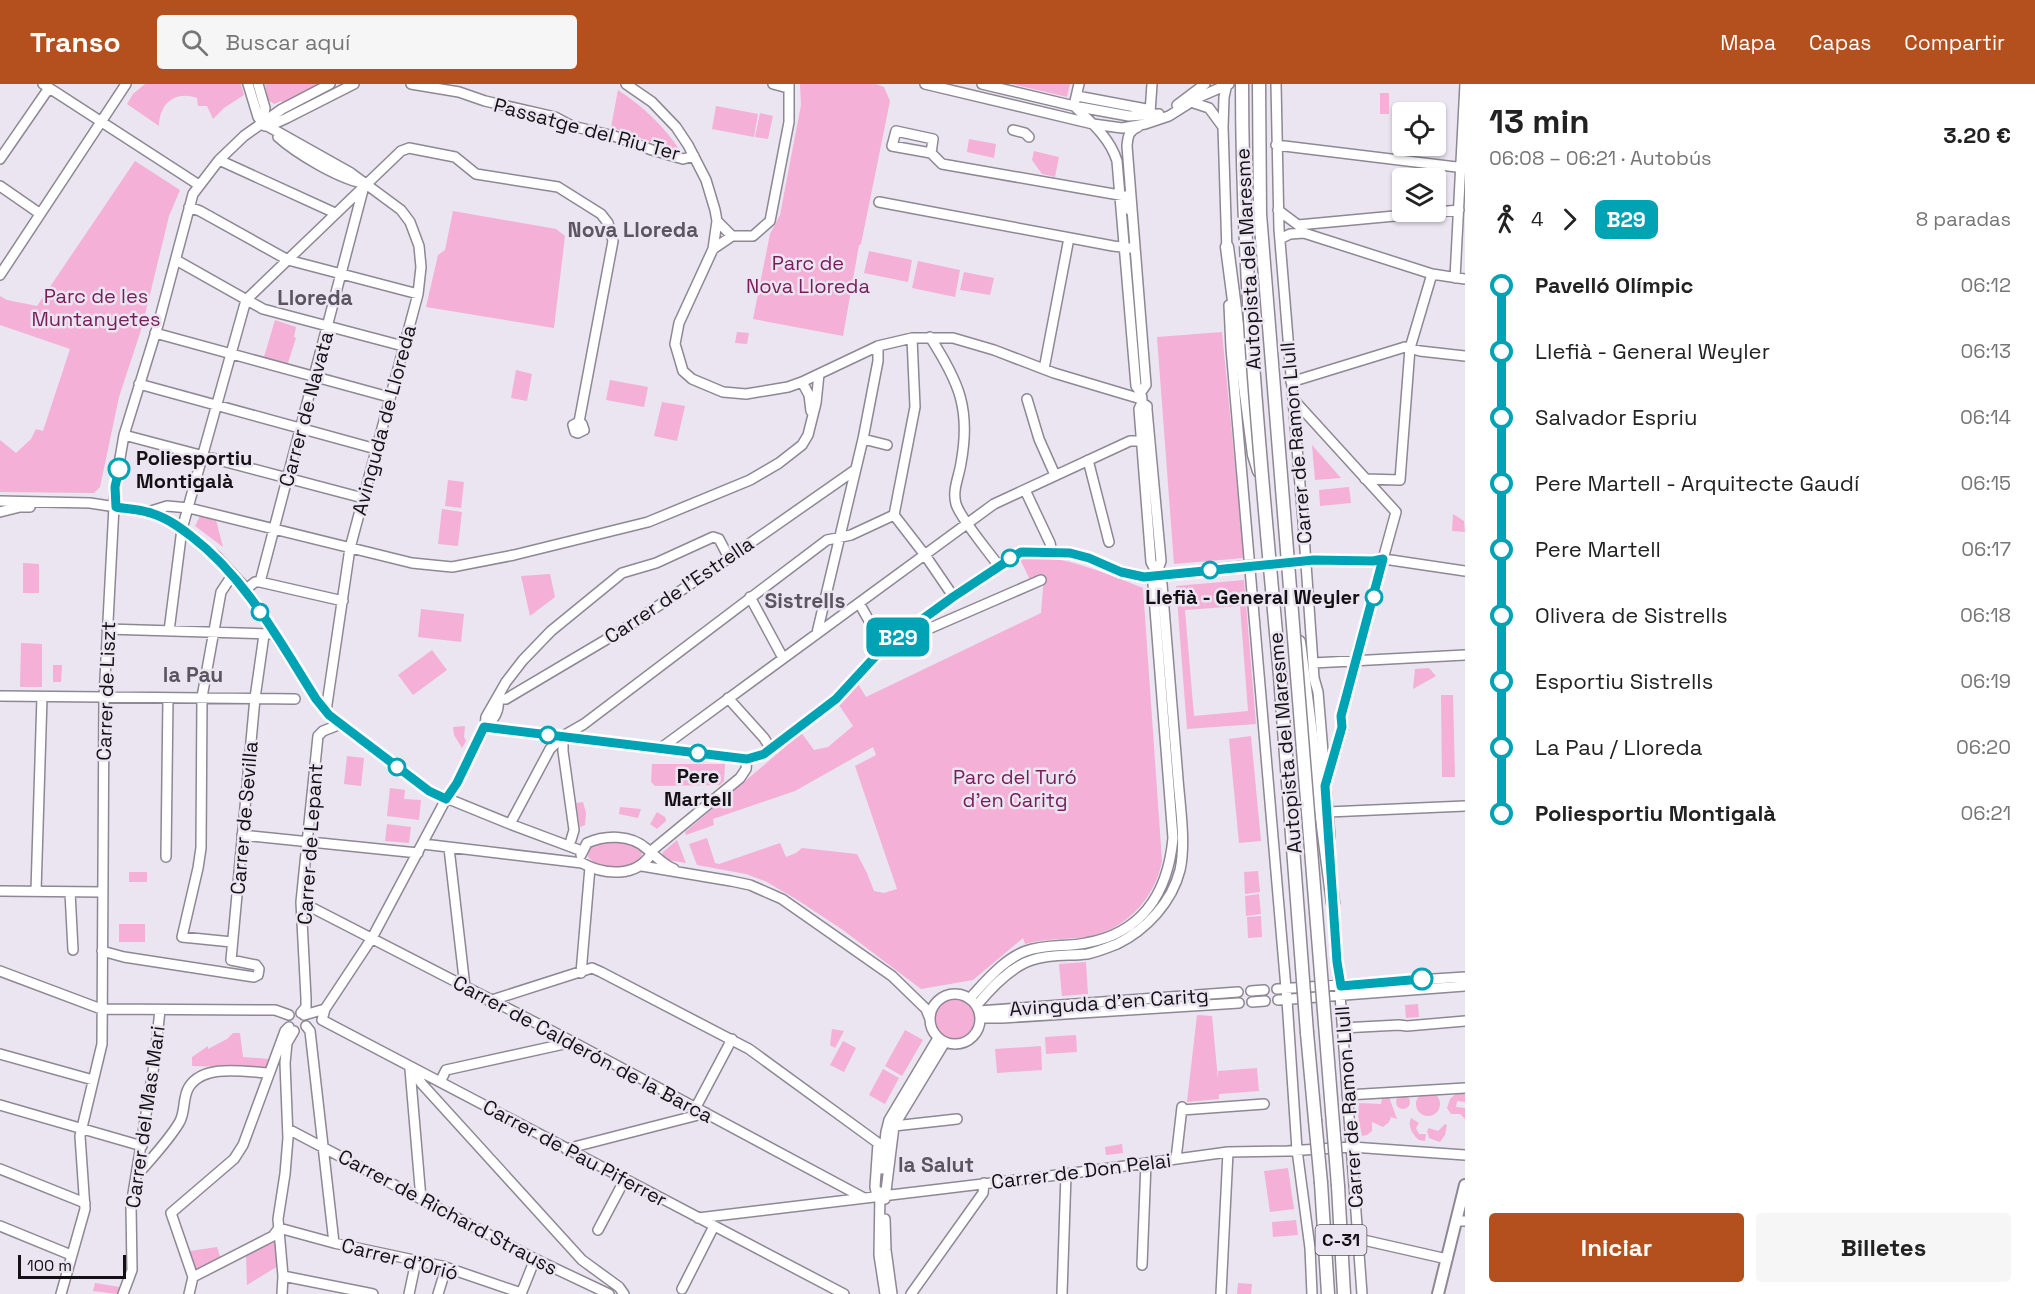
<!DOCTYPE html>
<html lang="es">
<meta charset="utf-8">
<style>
:root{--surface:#fff;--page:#f6f6f6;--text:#222;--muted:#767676;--accent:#b4501e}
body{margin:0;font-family:"Space Grotesk",sans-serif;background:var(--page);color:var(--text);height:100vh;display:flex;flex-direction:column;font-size:22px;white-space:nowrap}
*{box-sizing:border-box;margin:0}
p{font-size:20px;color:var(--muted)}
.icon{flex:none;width:33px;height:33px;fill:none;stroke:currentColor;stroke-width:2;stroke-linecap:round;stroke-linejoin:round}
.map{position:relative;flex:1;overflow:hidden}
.sheet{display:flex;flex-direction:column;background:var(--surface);width:570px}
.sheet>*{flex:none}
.badge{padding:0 12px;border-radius:9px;font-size:21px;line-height:39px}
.controls{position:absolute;left:1392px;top:18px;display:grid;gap:12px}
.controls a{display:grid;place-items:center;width:54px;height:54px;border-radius:6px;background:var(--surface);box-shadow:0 2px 4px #0004;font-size:30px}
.scale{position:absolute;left:18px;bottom:15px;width:108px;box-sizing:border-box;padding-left:6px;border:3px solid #131115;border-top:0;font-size:16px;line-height:21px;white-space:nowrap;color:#131115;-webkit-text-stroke:4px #eae5f1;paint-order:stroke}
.map>.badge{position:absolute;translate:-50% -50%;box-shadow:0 0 0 3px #fff}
.legs{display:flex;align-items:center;gap:9px;height:66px;padding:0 24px;font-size:20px}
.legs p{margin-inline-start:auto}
.overview{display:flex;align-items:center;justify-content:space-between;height:102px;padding:0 24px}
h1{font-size:33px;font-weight:600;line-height:45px}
.primary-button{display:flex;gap:12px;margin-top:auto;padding:12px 24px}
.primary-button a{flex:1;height:69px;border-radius:6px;background:var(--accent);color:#fff;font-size:24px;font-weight:600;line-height:69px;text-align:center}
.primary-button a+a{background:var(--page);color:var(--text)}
ul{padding:0 24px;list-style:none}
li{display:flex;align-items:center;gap:21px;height:66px;font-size:22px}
li i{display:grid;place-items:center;width:9px;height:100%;margin:0 8px;background:currentColor}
li i::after{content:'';width:15px;height:15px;margin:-8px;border:4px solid;border-radius:50%;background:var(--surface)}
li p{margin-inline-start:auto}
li:first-child i{background:linear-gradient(#0000 50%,currentColor 0)}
li:last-child i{background:linear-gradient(currentColor 50%,#0000 0)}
header{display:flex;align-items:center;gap:36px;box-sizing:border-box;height:84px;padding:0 30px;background:var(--accent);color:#fff}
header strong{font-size:28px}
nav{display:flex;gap:33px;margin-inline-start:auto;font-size:21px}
.search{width:420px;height:54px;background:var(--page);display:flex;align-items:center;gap:15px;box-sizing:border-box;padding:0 21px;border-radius:6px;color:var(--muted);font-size:22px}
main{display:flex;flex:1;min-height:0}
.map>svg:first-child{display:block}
.green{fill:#f4b0d6;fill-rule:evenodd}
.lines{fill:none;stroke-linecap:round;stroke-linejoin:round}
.minor-casing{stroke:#8d8893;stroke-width:12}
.major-casing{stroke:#8d8893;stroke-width:14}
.highway-casing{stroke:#8d8893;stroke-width:15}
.minor{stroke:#fff;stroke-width:9}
.major{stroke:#fff;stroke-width:10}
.highway{stroke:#fff;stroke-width:12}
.minor-bridge-casing{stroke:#8d8893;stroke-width:12;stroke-linecap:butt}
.highway-bridge-casing{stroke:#8d8893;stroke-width:15;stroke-linecap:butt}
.minor-bridge{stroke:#fff;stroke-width:9}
.highway-bridge{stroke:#fff;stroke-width:12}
.line-1-casing{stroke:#fff;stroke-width:14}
.line-1{stroke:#00a3b4;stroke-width:9}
.stop-1-dot{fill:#fff;stroke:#00a3b4;stroke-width:3}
.labels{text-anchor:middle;stroke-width:5;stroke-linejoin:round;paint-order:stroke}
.shield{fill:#eae5f1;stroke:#545157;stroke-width:1.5}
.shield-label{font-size:18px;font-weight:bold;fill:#131115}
.street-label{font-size:20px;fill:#131115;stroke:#eae5f1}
.park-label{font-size:20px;fill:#791c5a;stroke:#eae5f1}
.stop-label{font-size:20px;font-weight:bold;fill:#131115;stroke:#eae5f1;text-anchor:start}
.neighbourhood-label{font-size:21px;font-weight:bold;fill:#5a5660;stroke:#eae5f1}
</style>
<header>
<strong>Transo</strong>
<div class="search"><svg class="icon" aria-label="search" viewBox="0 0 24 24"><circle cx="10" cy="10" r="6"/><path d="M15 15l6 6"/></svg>Buscar aquí</div>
<nav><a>Mapa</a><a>Capas</a><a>Compartir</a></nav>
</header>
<main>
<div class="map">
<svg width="1465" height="1210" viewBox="0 0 1465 1210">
<rect width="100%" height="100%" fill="#eae5f1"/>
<path class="green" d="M145,0H241L244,11L224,24L213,35L207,22H198L197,14C175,6 159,20 159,42L127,20L133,10Z
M265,0H320L283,19L281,17L274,20L268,16Z
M800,0H876L884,3L890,17L861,160L859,161L843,252L753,235L770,150L780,131L801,21Z
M1012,0H1070L1067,13Z
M618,6C644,23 664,42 681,68L680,69L611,43Z
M1380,9H1389V30H1380Z
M716,22L758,30L754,53L712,45Z
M760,29L773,32L768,55L755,53Z
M969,55L996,60L994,74L967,68Z
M1034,67L1059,73L1055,93L1042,90L1032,76Z
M135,77L180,106L169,132L142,243L119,313L100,403L94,409L0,408V356L16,369L31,355L36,345L43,347L70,265L0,241V212L7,216L37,222Z
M453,127L556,145L565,152L554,244L426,223L438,171L445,166Z
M869,167L912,176L908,198L864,189Z
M918,177L960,186L955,213L912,204Z
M964,188L994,194L990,211L960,206Z
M275,236L296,243L294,253L296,254L288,279L264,273Z
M737,248L749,249L747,260L735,259Z
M1222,248L1244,474L1174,480L1157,253Z
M516,286L532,290L527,317L511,314Z
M610,296L648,303L644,323L606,316Z
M662,318L685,322L677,357L654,352Z
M1312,361L1341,394L1315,396Z
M448,396L464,398L461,424L445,422Z
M1349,403L1351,419L1320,422L1319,406Z
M442,425L462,428L458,462L438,460Z
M1453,430L1464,437L1465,448L1452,447Z
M200,432L216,436L223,463L195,442Z
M1026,471C1070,474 1102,488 1143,504L1162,777C1155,816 1122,850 1080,854C1062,855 1044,855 1025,860L1023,854L973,896L921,905L843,846L796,815L765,797L746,790L697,781L689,760L707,754L715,779L719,780L780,759L786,773L796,769L802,764L857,770L867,789L874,807L884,809L897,805L855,682L876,671L873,663L795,707L713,735L714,741L686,751L685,748L784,664L789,655L800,647L814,666L828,663L853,642L837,618L857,598L866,613L1041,529L1044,492L1030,496L1019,473Z
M23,479L39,480V509H23Z
M550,490L555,513L530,532L521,492Z
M1244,496L1256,640L1187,645L1176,502ZM1240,522L1248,627L1194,632L1185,526Z
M421,525L464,530L461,558L418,553Z
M21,559L42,560V603H20Z
M432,566L447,586L413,611L398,591Z
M53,581H62L61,598H53Z
M1429,584L1436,592L1413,605L1415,585Z
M1441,611H1453L1455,693H1442Z
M465,642L464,653L466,657L462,664L454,651L453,643Z
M1251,652L1261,757L1239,759L1229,655Z
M347,672L364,674L361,702L344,700Z
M652,680H725L724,697L720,701L655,702L651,698Z
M390,704L405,706L404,715L421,716L419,736L387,732Z
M583,718L586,729L585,741L580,743L576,719Z
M620,723L641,725L638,734L619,730Z
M657,728L665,733L666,737L657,745L650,740Z
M387,740L411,743L409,759L385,757Z
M677,756L686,779L668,776L662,771L663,768Z
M601,757C616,758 631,756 642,768L641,776C625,786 603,788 588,773L589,763Z
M1258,787L1260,808L1245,810L1244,788Z
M129,788H147V798H129Z
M1259,810L1261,830L1246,832L1245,812Z
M1261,832L1262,853L1248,854L1247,833Z
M119,840H145V858H119Z
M1086,878L1088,910L1062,912L1059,880Z
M934 935a21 21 0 1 1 42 0a21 21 0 1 1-42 0Z
M1418,920L1419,933L1406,934L1405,921Z
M1197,931L1212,932L1218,996V987L1257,984L1259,1007L1219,1010V1015L1187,1018Z
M832,945L844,947L835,964L830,961Z
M905,946L923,956L902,992L885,982Z
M233,949H240L243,973L270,975L266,984L192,982V973L208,962V965L227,955Z
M1076,951L1077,968L1046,970L1045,953Z
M843,957L856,964L844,988L830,981Z
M1041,962L1042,986L997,989L995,965Z
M883,985L899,994L885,1020L869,1011Z
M1459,1007H1465V1018L1457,1017L1456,1023L1465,1024V1035L1460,1030H1451L1447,1024L1450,1015Z
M1416 1020a12 12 0 1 1 24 0a12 12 0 1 1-24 0Z
M1396 1018a7 7 0 1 1 14 0a7 7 0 1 1-14 0Z
M1363,1013H1389L1397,1035L1391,1033L1389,1038L1383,1043L1372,1038V1047L1367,1051L1362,1052L1358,1032L1359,1019L1381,1020L1382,1014Z
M1411,1034L1419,1039L1416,1044L1419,1050H1426L1425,1057L1419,1056C1413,1051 1407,1042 1411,1034Z
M1445,1040L1447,1041L1445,1051L1440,1058L1429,1054L1427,1047L1429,1044L1438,1047Z
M1122,1060L1123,1069L1106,1071L1105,1063Z
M1288,1084L1294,1125L1270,1128L1264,1087Z
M1296,1136L1298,1151L1273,1153L1272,1138Z
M276,1156L278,1182L247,1201L246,1171Z
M217,1163L221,1176L199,1187L196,1185L190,1167Z
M95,1199L120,1203L118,1210L93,1207Z
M1238,1199L1252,1200L1251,1210H1237Z"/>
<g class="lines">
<defs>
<path id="minor" d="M43,0L199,101
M248,0L258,33L265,42
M258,0L265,24L262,39
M411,0L459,8L485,17L555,33L572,42L614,52L652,66L683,75L694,72
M626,0L652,18L676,43L688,61L706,96L715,126L717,137L713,165L679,239L675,260L683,287L692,295L723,308L746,310L788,303L802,298L878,262L912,254H953L994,266L1054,289L1141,315
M773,0L788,4
M925,0L1093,40L1122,44L1145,40L1169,32L1199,13L1229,0
M982,0L1074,22L1129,32L1159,30
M1227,0L1224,13L1223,43L1227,168
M1276,0L1279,145L1303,437L1314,594L1318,608L1330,753
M1077,12L1146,25L1150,28
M1075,17L1079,0
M1191,18L1209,24L1223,43
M1177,21L1205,0
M1150,29L1152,0
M262,39L351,89L401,126L410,138L419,162L421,183L418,210L350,464L326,627
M264,39H276L287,34L354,0
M1138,43C1128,47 1128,53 1127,62L1146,301L1141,308
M1013,46L1025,49L1029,53
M278,53C297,70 338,94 362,99
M1276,61L1465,84
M931,69L892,62L896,47L933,55L931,69L942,80L1125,112L1126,123L1132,128
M0,75L49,4
M219,76L335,129
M0,102L39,129
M879,118L1113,162L1130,164
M189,123L200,127L288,176L418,210
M1278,126L1298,141L1459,126
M717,137L732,152
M1280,155L1290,150L1304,149L1432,190L1465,195
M713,165L732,152H753L770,137L789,38V0
M176,176L263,225L403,262
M0,191L126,0
M1455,194L1465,0
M1229,221L1231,264L1287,916L1297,1066L1310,1164L1312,1210
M155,249L389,313
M930,253C959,298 971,325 961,379C959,393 952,406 956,420C960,434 989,468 998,481
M1044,285L1069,154
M802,298L809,311L811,327
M1291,298L1405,263L1420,267L1465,272
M139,300L376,365
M1027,315L1039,355L1055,391
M1293,315L1396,428L1354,580L1341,632L1343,643L1327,697
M124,351L363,414
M863,355L887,361
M1088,376L1109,458
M1365,395L1400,396L1410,264L1432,190
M1025,406L1050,459L1052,469
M0,417L90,419L148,428L164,434L182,445L217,473L242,500L316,615L329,631L341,640L429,707L510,740L582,767
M0,428L20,423H30
M148,428L167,422L189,424L412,479L452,483L514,471L648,438L750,396L779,379L802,361L808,351L816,319L819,290
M894,431L915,323L912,254
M894,431L925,471L953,512
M1314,476L1373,477L1384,475L1465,487
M260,498L343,517
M245,506L255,498H260L364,102
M750,513L783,574
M859,519L884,563
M107,545L269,550
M169,547L182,445L246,216L401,67L409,64L455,73L476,90L558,103L601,130L608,139L613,157L579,338L573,341L575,348L578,349L584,346L582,340L579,338
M817,549L863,355L878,277V262
M889,562L1041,496
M1313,579L1465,571
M0,612L295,615
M728,614L764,654L771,665
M498,615H506L624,545L729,474L855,386
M485,643L747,675L764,670L835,615L884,563L953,512L1021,468L1070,469L1089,474L1121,488L1144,493L1244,482
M485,643C493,636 500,628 498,615
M563,652V667L574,746L571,756
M661,664L994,420L1130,357H1141L1145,360
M1328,728L1465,722
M510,740L550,665L563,652L584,640L827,456L851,451L894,431
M242,751L418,769
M423,760L582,779C604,791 636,794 651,770
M449,764L465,903
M650,768L740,694L746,685L747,675
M581,771L587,759C605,751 631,750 647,765C656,772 662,780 674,785
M166,773L168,614
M642,782L731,797L750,801L782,815L892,892L926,925L930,935
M0,807L102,808
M36,807L42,613
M70,808L73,866
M1333,815L1362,1210
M301,818L573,958L864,1114
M232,858L182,853L198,784L201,764L202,613L221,508L233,490
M102,867L124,873L254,893L258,891L259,885L256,881L231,876L255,614L264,551
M0,887L101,925L275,926L289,931
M581,889L590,783
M1277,905L1465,893
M1251,907L1264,906
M930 935a25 25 0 1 1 50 0a25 25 0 1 1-50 0Z
M970,914C986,897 1004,875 1026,867C1045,860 1067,863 1086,859C1143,849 1168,808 1173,754L1153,500L1161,477L1147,326V322L1142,319
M1278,916L1465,902
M489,917L592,884L601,888L749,965L878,1059L875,1103L877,1112
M1252,918L1265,917
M977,921C991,904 1010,883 1032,876C1050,870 1069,872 1087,870C1097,868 1107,864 1117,860C1146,846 1172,818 1180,786C1186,759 1180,722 1178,695C1173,630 1167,565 1162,500L1151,478L1139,325C1144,317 1142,309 1136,302L1117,77C1110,54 1091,38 1074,22
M979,927L1238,908
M301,929L306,923V914L301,818L318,652L323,647L341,640
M304,931L325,925
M980,934H1002L1239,919
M322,936L325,925L372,854L446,715L457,699L485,643L486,633L506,598L523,576L551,547L622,489L656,479L713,453L719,455L729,474
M322,936L844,1210
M306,942L310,947L334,1159
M1342,944L1399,941L1407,942L1465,937
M0,970L93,996
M410,985L421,1115
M411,985L422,1000L582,1176L619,1203L624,1210
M440,998L446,986L573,958
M1347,1011L1465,1004
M0,1021L142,1062
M696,1023L732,955
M1182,1026L1264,1020
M894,1042L957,1035
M288,1045L535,1175L609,1210
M566,1065L706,1029
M1176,1075L1182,1023
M0,1085L85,1119
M882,1085L886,1048L889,1036L938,954
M138,1090C152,1074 168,1057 179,1039C186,1028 182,1014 189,1003C204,979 246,988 269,989
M880,1108L879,1171L885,1210
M885,1115L894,1042L945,958
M698,1134L1066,1090L1228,1068L1287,1067L1352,1063L1465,1071
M885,1135L886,1166L892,1210
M1456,1137H1465
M0,1142L71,1171
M279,1144L334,1159L442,1182L521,1209
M598,1146L625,1095
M1359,1155L1447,1175
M1142,1181L1146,1079
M283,1192L373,1210
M193,1193L273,1152L279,1144
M682,1205L714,1142
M61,1210L85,1125L80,1052L102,960L104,614L115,403L124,351L158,241L193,110L219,76L244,52L282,25L330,0
M123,1210L132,1186L131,1122L154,981L160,926
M189,1210L193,1193L171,1129L234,1075L243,1061L285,947L289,943
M282,1210L283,1192L278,1135L285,1090L288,1054L285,979L287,959L294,947
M409,1210L416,1177
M438,1210L446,1184
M521,1210L535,1175
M911,1210L983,1109L984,1099
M1062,1210L1066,1090
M1221,1210L1228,1068"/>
<path id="major" d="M1438,1210L1465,1101"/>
<path id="highway" d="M1227,163L1254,371L1259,387
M1299,558L1333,819
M1307,949L1315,1036
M1321,1099L1328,1210
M1338,1102L1344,1210"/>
</defs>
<use href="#minor" class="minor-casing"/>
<use href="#major" class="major-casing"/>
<use href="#highway" class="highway-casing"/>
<use href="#minor" class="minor"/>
<use href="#major" class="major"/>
<use href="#highway" class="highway"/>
<defs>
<path id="minor-bridge" d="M1244,482L1314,476"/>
<path id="highway-bridge" d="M1242,0C1242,198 1262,395 1280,592C1290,711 1297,830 1307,949
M1259,0L1260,130L1338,1102
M1315,1036L1321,1099"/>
</defs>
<use href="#minor-bridge" class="minor-bridge-casing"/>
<use href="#highway-bridge" class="highway-bridge-casing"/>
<use href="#minor-bridge" class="minor-bridge"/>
<use href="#highway-bridge" class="highway-bridge"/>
</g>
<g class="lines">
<defs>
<path id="line-1" d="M119,385L115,403L116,423C126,425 137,425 147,428C164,432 178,442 191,452C247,495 279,557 316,615L329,631L429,707L446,715L457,699L484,643L747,675L764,670L836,615L884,563L953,513L1021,468L1070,469L1089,474L1121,488L1144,493L1314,476L1373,477L1383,475L1341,632L1342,643L1325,702L1337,878L1341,902L1422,895"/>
</defs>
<use href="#line-1" class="line-1-casing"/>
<use href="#line-1" class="line-1"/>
</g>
<g class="stop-1-dot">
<circle cx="119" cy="385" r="10"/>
<circle cx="1010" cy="474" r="8"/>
<circle cx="1210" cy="486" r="8"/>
<circle cx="1374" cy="513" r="8"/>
<circle cx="260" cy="528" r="8"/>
<circle cx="548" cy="651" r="8"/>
<circle cx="698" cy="669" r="8"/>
<circle cx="397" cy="683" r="8"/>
<circle cx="1422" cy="895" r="10"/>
</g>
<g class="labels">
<rect class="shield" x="1315.5" y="1141" width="51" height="30" rx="4.5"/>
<g class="shield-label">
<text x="1341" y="1162">C-31</text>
</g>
<g class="street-label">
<text transform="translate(587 45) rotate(15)" y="7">Passatge del Riu Ter</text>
<text transform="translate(1248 175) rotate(-93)" y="7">Autopista del Maresme</text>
<text transform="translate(306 325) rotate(-75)" y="7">Carrer de Navata</text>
<text transform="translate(384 336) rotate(-75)" y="7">Avinguda de Lloreda</text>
<text transform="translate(1296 359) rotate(-95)" y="7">Carrer de Ramon Llull</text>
<text transform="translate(679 506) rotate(-34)" y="7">Carrer de l'Estrella</text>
<text transform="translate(106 607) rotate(-88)" y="7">Carrer de Liszt</text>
<text transform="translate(1285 659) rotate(-95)" y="7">Autopista del Maresme</text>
<text transform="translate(244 734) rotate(-85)" y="7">Carrer de Sevilla</text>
<text transform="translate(310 760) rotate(-86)" y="7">Carrer de Lepant</text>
<text transform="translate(1109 918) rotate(-4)" y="7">Avinguda d'en Caritg</text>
<text transform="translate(583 965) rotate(28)" y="7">Carrer de Calderón de la Barca</text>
<text transform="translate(1349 1023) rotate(-94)" y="7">Carrer de Ramon Llull</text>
<text transform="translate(145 1033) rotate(-82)" y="7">Carrer del Mas Mari</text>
<text transform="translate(575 1069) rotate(28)" y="7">Carrer de Pau Piferrer</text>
<text transform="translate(1081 1087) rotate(-7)" y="7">Carrer de Don Pelai</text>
<text transform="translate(448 1128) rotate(28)" y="7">Carrer de Richard Strauss</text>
<text transform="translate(400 1175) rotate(14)" y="7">Carrer d'Orió</text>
</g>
<g class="park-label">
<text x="808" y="186">Parc de<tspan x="808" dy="23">Nova Lloreda</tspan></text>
<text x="96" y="219">Parc de les<tspan x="96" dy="23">Muntanyetes</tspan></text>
<text x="1015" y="700">Parc del Turó<tspan x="1015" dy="23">d'en Caritg</tspan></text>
</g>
<g class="stop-label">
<text x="136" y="381">Poliesportiu<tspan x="136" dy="23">Montigalà</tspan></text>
<text x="1360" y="520" text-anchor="end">Llefià - General Weyler</text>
<text x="698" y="699" text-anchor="middle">Pere<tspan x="698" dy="23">Martell</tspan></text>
</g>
<g class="neighbourhood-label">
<text x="633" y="153">Nova Lloreda</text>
<text x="315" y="221">Lloreda</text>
<text x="805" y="524">Sistrells</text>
<text x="193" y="598">la Pau</text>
<text x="936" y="1088">la Salut</text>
</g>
</g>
</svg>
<div class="controls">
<a><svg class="icon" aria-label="locate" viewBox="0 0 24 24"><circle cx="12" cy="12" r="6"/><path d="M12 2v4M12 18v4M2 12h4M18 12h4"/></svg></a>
<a><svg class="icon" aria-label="layers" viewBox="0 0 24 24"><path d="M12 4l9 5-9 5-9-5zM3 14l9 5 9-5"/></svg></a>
</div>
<div class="scale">100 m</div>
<b class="badge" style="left:898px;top:553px;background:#00a3b4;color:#fff">B29</b>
</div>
<section class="sheet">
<div class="overview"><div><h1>13 min</h1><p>06:08 – 06:21 · Autobús</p></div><b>3.20 €</b></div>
<div class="legs"><svg class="icon" aria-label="walk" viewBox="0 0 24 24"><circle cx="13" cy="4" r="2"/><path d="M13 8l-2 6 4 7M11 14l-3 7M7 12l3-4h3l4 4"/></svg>4<svg class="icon" aria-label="forward" viewBox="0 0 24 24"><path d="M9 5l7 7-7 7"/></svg><b class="badge" style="background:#00a3b4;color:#fff">B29</b><p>8 paradas</p></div>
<ul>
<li><i style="color:#00a3b4"></i><b>Pavelló Olímpic</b><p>06:12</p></li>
<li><i style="color:#00a3b4"></i><span>Llefià - General Weyler</span><p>06:13</p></li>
<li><i style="color:#00a3b4"></i><span>Salvador Espriu</span><p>06:14</p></li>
<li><i style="color:#00a3b4"></i><span>Pere Martell - Arquitecte Gaudí</span><p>06:15</p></li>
<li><i style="color:#00a3b4"></i><span>Pere Martell</span><p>06:17</p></li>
<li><i style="color:#00a3b4"></i><span>Olivera de Sistrells</span><p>06:18</p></li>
<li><i style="color:#00a3b4"></i><span>Esportiu Sistrells</span><p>06:19</p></li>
<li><i style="color:#00a3b4"></i><span>La Pau / Lloreda</span><p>06:20</p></li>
<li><i style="color:#00a3b4"></i><b>Poliesportiu Montigalà</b><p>06:21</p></li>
</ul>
<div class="primary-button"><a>Iniciar</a><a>Billetes</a></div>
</section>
</main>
